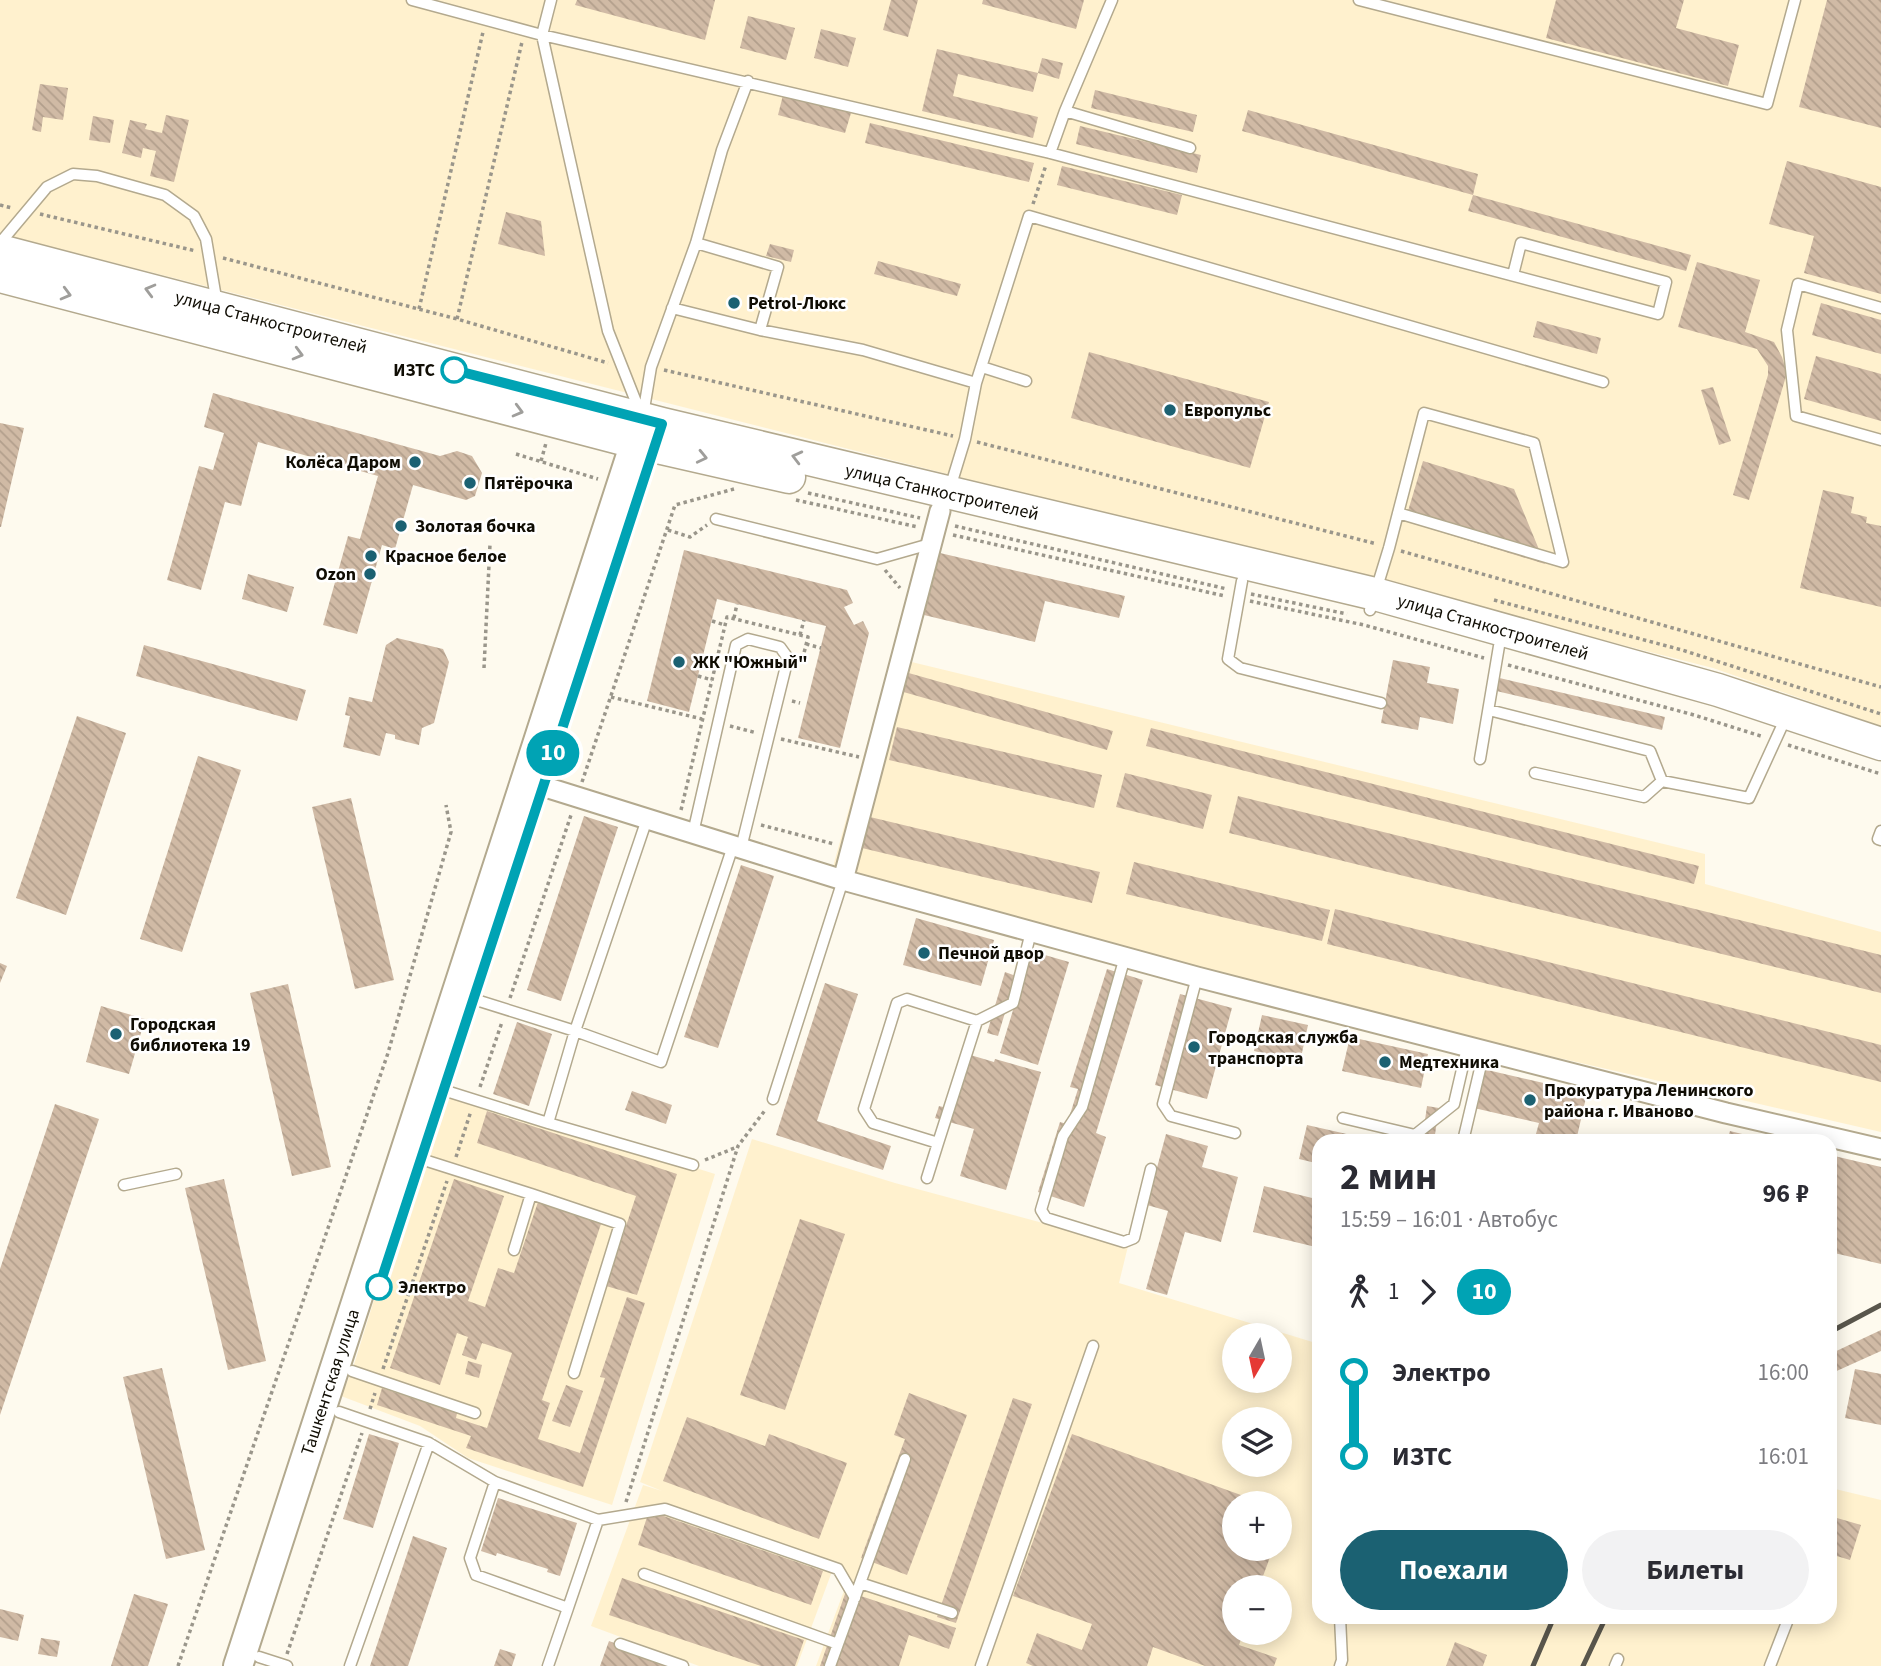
<!DOCTYPE html>
<html lang="ru">
<meta charset="utf-8">
<style>
:root{--surface:#fff;--page:#f2f2f3;--text:#2b2b33;--muted:#7c7c81;--accent:#1b6172}
body{margin:0;font-family:"Source Sans 3",sans-serif;background:var(--page);color:var(--text);height:100vh;display:flex;flex-direction:column;font-size:26px;white-space:nowrap}
*{box-sizing:border-box;margin:0}
p{font-size:23px;color:var(--muted)}
.icon{flex:none;width:38px;height:38px;fill:none;stroke:currentColor;stroke-width:2;stroke-linecap:round;stroke-linejoin:round}
.map{position:relative;flex:1;overflow:hidden}
.side{position:absolute;left:1312px;top:1134px;width:525px;height:490px;display:flex;flex-direction:column;background:var(--surface);border-radius:21px;box-shadow:0 4px 18px #0003}
.side>*{flex:none}
.badge{padding:0 14px;border-radius:23px;font-size:24px;line-height:46px}
.needle{width:46px;rotate:189deg}
.fabs{position:absolute;left:1222px;top:1323px;display:grid;gap:14px}
.fabs a{display:grid;place-items:center;width:70px;height:70px;border-radius:50%;background:var(--surface);box-shadow:0 4px 18px #0003;font-size:35px}
.map>.badge{position:absolute;translate:-50% -50%;box-shadow:0 0 0 4px #fff}
.legs{display:flex;align-items:center;gap:10px;height:77px;padding:0 28px;font-size:23px}
.legs p{margin-inline-start:auto}
.summary{display:flex;align-items:center;justify-content:space-between;height:119px;padding:0 28px}
h1{font-size:38px;font-weight:700;line-height:52px}
.action{display:flex;gap:14px;margin-top:auto;padding:14px 28px}
.action a{flex:1;height:80px;border-radius:42px;background:var(--accent);color:#fff;font-size:28px;font-weight:700;line-height:80px;text-align:center}
.action a+a{background:var(--page);color:var(--text)}
ul{padding:0 28px;list-style:none}
li{display:flex;align-items:center;gap:24px;height:84px;font-size:26px}
li i{display:grid;place-items:center;width:10px;height:100%;margin:0 9px;background:currentColor}
li i::after{content:'';width:18px;height:18px;margin:-9px;border:5px solid;border-radius:50%;background:var(--surface)}
li p{margin-inline-start:auto}
li:first-child i{background:linear-gradient(#0000 50%,currentColor 0)}
li:last-child i{background:linear-gradient(currentColor 50%,#0000 0)}
.map>svg:first-child{display:block}
.built{fill:#fff1ce;fill-rule:evenodd}
.building{fill:url(#building-back-hatch)}
.lines{fill:none;stroke-linecap:round;stroke-linejoin:round}
.lane-casing{stroke:#b3a98e;stroke-width:13}
.street-casing{stroke:#b3a98e;stroke-width:23}
.secondary-casing{stroke:#b3a98e;stroke-width:32}
.primary-casing{stroke:#b3a98e;stroke-width:35}
.path{stroke:#9a968b;stroke-width:3.5;stroke-dasharray:3.5 3.5;stroke-linecap:butt}
.lane{stroke:#fff;stroke-width:10}
.street{stroke:#fff;stroke-width:19}
.secondary{stroke:#fff;stroke-width:28}
.primary{stroke:#fff;stroke-width:32}
.rail{stroke:#59564c;stroke-width:5}
.oneway{stroke:#9f9e9b}
.line-1-casing{stroke:#fff;stroke-width:16}
.line-1{stroke:#00a3b4;stroke-width:10}
.poi-dot{fill:#1b6172;stroke:#fff;stroke-width:2.5}
.stop-1-dot{fill:#fff;stroke:#00a3b4;stroke-width:3.5}
.labels{text-anchor:middle;stroke-width:5;stroke-linejoin:round;paint-order:stroke}
.poi-label{font-size:18px;font-weight:bold;fill:#100d04;stroke:#fff;text-anchor:start}
.street-label{font-size:18px;fill:#100d04;stroke:#fff}
.stop-label{font-size:18px;font-weight:bold;fill:#100d04;stroke:#fff;text-anchor:end}
</style>
<div class="map">
<svg width="1881" height="1666" viewBox="0 0 1881 1666">
<defs>
<pattern id="building-back-hatch" width="6" height="6" patternUnits="userSpaceOnUse" patternTransform="scale(1.75)"><rect width="6" height="6" fill="#d0baa5"/><path d="M-1 5l2 2M0 0l6 6M5-1l2 2" fill="none" stroke="#b29f8c"/></pattern>
</defs>
<rect width="100%" height="100%" fill="#fefaee"/>
<path class="built" d="M0,0H1881V726L1713,668L0,234Z
M891,657L1705,854V884L1881,932V1132L1450,1033L831,874Z
M440,1088L715,1174L612,1505L468,1458L420,1426L341,1396L352,1371Z
M752,1139L895,1183L1128,1246L1119,1283L1319,1344L1320,1617H1830L1831,1488L1881,1500V1666H816L845,1588L834,1566L797,1666H699L591,1626L643,1485L662,1491L640,1482ZM1234,1335H1279V1381H1234ZM1234,1419H1279V1465H1234ZM1234,1503H1279V1549H1234ZM1234,1587H1279V1633H1234Z"/>
<path class="building" d="M577,0H715L705,40L575,5Z
M891,0H918L908,37L883,30Z
M983,0H1084L1076,29L982,4Z
M1556,0H1684L1676,28L1739,45L1728,86L1546,38Z
M1827,0H1881V128L1799,107Z
M748,16L795,28L786,60L740,48Z
M821,29L856,38L848,67L814,58Z
M937,49L1038,73L1033,92L958,74L953,96L1038,117L1033,138L922,111Z
M1042,58L1063,63L1059,79L1038,73Z
M40,84L68,88L63,120L43,117L41,132L32,130Z
M1095,90L1197,115L1193,132L1091,108Z
M783,95L851,113L845,133L778,115Z
M1248,110L1478,174L1473,195L1242,131Z
M166,115L189,120L174,182L150,176L156,151L143,148L141,158L122,153L130,120L147,124L145,129L162,133Z
M93,116L114,120L110,143L89,140Z
M870,123L1034,163L1029,182L865,143Z
M1080,126L1201,155L1197,173L1076,144Z
M1787,161L1881,187V294L1804,273L1814,236L1769,224Z
M1062,166L1182,195L1177,215L1057,185Z
M1473,195L1691,255L1686,271L1468,211Z
M506,212L541,221L545,256L498,244Z
M770,244L794,250L791,262L766,256Z
M878,261L961,284L957,296L874,274Z
M1697,262L1760,280L1745,332L1774,342L1782,357L1787,373L1749,500L1733,495L1768,375V366L1757,349L1678,327Z
M1821,303L1881,320V354L1812,335Z
M1537,321L1601,338L1597,354L1533,337Z
M1089,352L1269,402L1250,468L1071,418Z
M1816,356L1881,374V421L1804,399Z
M1713,387L1731,441L1719,445L1701,390Z
M213,393L440,456L457,451L472,456L482,473L475,496L466,500L413,485L395,549L382,545L357,634L323,625L348,536L360,539L378,476L258,442L241,506L225,502L201,590L167,580L199,466L213,470L224,433L204,427Z
M0,423L24,428L1,527H0Z
M1423,461L1514,489L1545,564L1405,521Z
M1823,490L1854,497L1851,513L1867,517L1866,523L1881,526V607L1800,588Z
M684,550L847,590L853,603L844,607L854,625L863,621L869,633L840,748L798,738L826,626L717,599L689,712L647,701Z
M940,553L1125,596L1119,618L1045,601L1035,642L924,615Z
M248,574L294,587L287,612L242,599Z
M397,638L443,649L449,662L434,723L422,728L419,745L395,739V735L386,733L380,756L343,747L350,716L345,715L349,697L372,702L386,645Z
M144,645L306,690L297,721L136,676Z
M1393,660L1430,667L1427,683L1459,689L1453,724L1420,717L1418,730L1381,723Z
M898,670L1113,731L1107,750L893,689Z
M1491,676L1665,717L1662,730L1488,689Z
M77,716L126,733L66,915L16,898Z
M897,727L1102,775L1094,808L889,760Z
M1151,728L1699,866L1694,884L1146,746Z
M198,756L241,770L182,952L140,939Z
M1125,773L1212,795L1203,829L1116,807Z
M1238,796L1881,955V993L1229,833Z
M351,798L394,980L355,989L312,807Z
M584,816L618,827L561,1001L527,990Z
M870,817L1100,872L1092,903L862,848Z
M1134,862L1330,910L1322,941L1126,894Z
M741,865L774,876L718,1048L684,1037Z
M1335,909L1881,1045V1082L1327,944Z
M916,918L994,940L981,986L903,965Z
M1031,951L1069,962L1038,1065L1000,1053Z
M0,963L7,966L0,983Z
M1107,969L1143,980L1096,1133L1106,1137L1084,1207L1038,1192L1060,1122L1067,1124L1078,1089L1070,1087Z
M1005,972L1016,976L998,1036L987,1033Z
M825,983L858,994L817,1121L891,1146L883,1170L776,1135Z
M288,984L331,1167L292,1176L250,993Z
M1180,994L1232,1008L1207,1099L1155,1085Z
M101,1006L145,1019L129,1074L86,1062Z
M1262,1015L1308,1025L1300,1062L1254,1051Z
M517,1022L552,1034L529,1106L493,1094Z
M1350,1037L1428,1054L1421,1088L1342,1071Z
M967,1054L994,1062L995,1059L1041,1072L1006,1190L960,1176L974,1129L935,1118L939,1106L951,1109Z
M1483,1069L1587,1093L1576,1141H1534L1539,1123L1474,1108Z
M632,1091L672,1105L666,1124L625,1110Z
M55,1104L99,1119L0,1415V1269Z
M1427,1106L1439,1108L1434,1141H1422Z
M487,1111L677,1174L637,1295L606,1286L636,1196L477,1143Z
M1307,1125L1373,1140V1141H1320V1164L1299,1159Z
M1730,1131L1766,1140V1141H1727Z
M1166,1134L1208,1146L1202,1167L1238,1177L1221,1242L1185,1232L1167,1295L1146,1289L1168,1211L1147,1205Z
M1830,1155L1881,1167V1264L1830,1252Z
M224,1179L266,1361L228,1370L185,1188Z
M454,1179L504,1196L468,1301L485,1307L498,1268L514,1273L538,1202L601,1224L542,1400L550,1403L538,1439L580,1453L605,1378L600,1377L627,1297L645,1303L583,1487L466,1448L471,1436L377,1405L382,1388L457,1413L456,1418L487,1428L512,1353L482,1343L476,1360L462,1355L468,1337L457,1333L440,1385L390,1368Z
M1264,1186L1320,1200V1248L1253,1232Z
M800,1219L845,1234L785,1410L740,1395Z
M1881,1330V1351L1830,1374V1354Z
M468,1361L482,1365L479,1378L465,1374Z
M162,1368L205,1550L166,1559L123,1377Z
M1855,1369L1881,1374V1425L1845,1418Z
M566,1385L583,1391L570,1427L552,1421Z
M909,1393L967,1415L907,1575L861,1558L905,1439L894,1435Z
M1013,1398L1032,1404L956,1623L937,1617Z
M687,1417L765,1446L769,1434L847,1463L819,1539L663,1481Z
M369,1434L399,1443L373,1528L343,1519Z
M1072,1434L1263,1503H1234V1549H1273L1259,1587H1234V1633H1243L1239,1645L1277,1658L1274,1666H1205L1153,1647L1147,1666H1033L1026,1663L1037,1633L1082,1650L1092,1624L1013,1596Z
M498,1498L577,1523L560,1576L547,1572L548,1569L497,1553L496,1556L481,1551Z
M1279,1509L1287,1512L1280,1531H1279Z
M649,1511L823,1571L811,1605L638,1545Z
M1830,1516L1861,1525L1850,1560L1830,1554Z
M413,1536L447,1548L408,1666H370Z
M622,1578L804,1640L795,1666H761L609,1615Z
M846,1591L956,1628L949,1649L909,1635L899,1666H820Z
M134,1594L168,1604L148,1666H111Z
M0,1609L24,1615L18,1641L0,1637Z
M41,1638L60,1641L57,1657L38,1654Z
M609,1641L675,1666H600Z
M1455,1642L1487,1655L1483,1666H1446Z
M500,1649L516,1654L512,1666H494Z"/>
<g class="lines">
<defs>
<path id="lane" d="M412,0L542,35L1050,153L1658,314L1666,282L1521,243L1513,275
M551,0L542,35L608,331L640,412
M1359,0L1767,104L1795,0
M1065,111L1190,148
M1050,153L1065,111L1112,0
M0,243L47,187L73,174L97,176L165,195L194,216L206,239L217,304
M696,243L778,267L760,330
M672,308L760,330L863,350L976,383
M1881,308L1798,284L1787,330L1796,416L1881,440
M982,367L1026,381
M643,415L651,367L696,243L722,150L748,81
M950,488L965,439L976,383L1029,216L1603,382
M716,519L877,559L930,544
M1242,581L1228,659L1240,668L1381,703
M1370,610L1389,548L1424,413L1534,443L1563,562L1398,513
M1489,710L1650,751L1662,781L1749,798L1782,726
M1480,759L1499,646
M1535,773L1644,797L1662,781
M1881,831L1878,839L1881,840
M693,833L736,645L748,639L780,647L788,658L741,848
M1125,957L1082,1107L1063,1136L1041,1210L1046,1218L1124,1242L1134,1238L1151,1169
M1197,977L1163,1104L1171,1116L1235,1133
M473,999L575,1031L661,1062L733,846
M977,1021L938,1143L873,1123L864,1109L897,1003L907,999L977,1021L1013,1003L1031,932
M443,1090L548,1123L575,1031L647,819
M773,1099L843,880
M1343,1118L1415,1135L1454,1104L1467,1048
M548,1123L693,1165
M1463,1141L1484,1052
M421,1159L531,1194L514,1250
M927,1178L938,1143
M124,1185L176,1174
M531,1194L620,1224L574,1373
M352,1371L475,1413
M339,1412L429,1443L350,1666
M429,1443L495,1482L598,1520L665,1509L838,1569L855,1598
M495,1482L470,1558L476,1575L568,1608L548,1666
M644,1574L838,1644
M860,1583L952,1613
M568,1608L598,1520
M1340,1617L1342,1660L1340,1666
M620,1644L683,1666
M259,1657L287,1666
M830,1666L905,1459
M981,1666L1093,1346
M1615,1666L1618,1659
M1770,1666L1789,1617"/>
<path id="street" d="M542,786L843,880L1197,977L1726,1113L1881,1149
M843,880L940,511"/>
<path id="secondary" d="M238,1666L642,421"/>
<path id="primary" d="M0,251L662,424L1375,594L1718,690L1881,744
M0,276L635,442L789,477"/>
</defs>
<use href="#lane" class="lane-casing"/>
<use href="#street" class="street-casing"/>
<use href="#secondary" class="secondary-casing"/>
<use href="#primary" class="primary-casing"/>
<path class="path" d="M1033,204L1046,165
M0,205L12,208
M40,214L196,251
M223,258L457,319L608,363
M419,309L483,32
M457,319L522,42
M664,370L953,436
M977,442L1377,544
M516,454L598,479
M541,461L546,443
M808,493L920,518
M796,500L918,527
M955,526L1227,589
M668,530L690,537L707,525
M953,535L1225,596
M1401,551L1881,687
M885,570L900,588
M1251,594L1347,614
M1494,600L1682,650L1881,714
M1250,601L1364,625L1484,658
M734,618L737,604
M712,621L725,625
M800,635L804,620
M806,644L821,648
M1508,665L1694,715L1764,737
M484,668L490,544
M698,676L712,680
M611,697L702,719
M792,701L800,703
M730,726L757,733
M781,739L859,757
M1788,745L1881,774
M582,782L675,505L734,489
M681,810L727,617L808,637L802,661
M761,825L834,844
M510,998L572,812
M480,1087L502,1022
M456,1157L471,1111
M705,1160L737,1147
M383,1369L447,1181
M370,1409L375,1393
M626,1502L738,1146L766,1109
M287,1654L362,1433
M178,1666L388,1053L451,832L446,805"/>
<use href="#lane" class="lane"/>
<use href="#street" class="street"/>
<use href="#secondary" class="secondary"/>
<use href="#primary" class="primary"/>
<path class="rail" d="M1830,1332L1881,1305
M1358,1619L1361,1617
M1533,1666L1554,1617
M1583,1666L1606,1617"/>
</g>
<defs><path id="oneway-chevron" d="M-2-3.5L2.5 0L-2 3.5" fill="none" stroke-width="1.6" stroke-linecap="round" stroke-linejoin="round" transform="scale(1.75)"/></defs>
<g class="oneway">
<use href="#oneway-chevron" transform="translate(150 290) rotate(-165)"/>
<use href="#oneway-chevron" transform="translate(66 294) rotate(15)"/>
<use href="#oneway-chevron" transform="translate(298 354) rotate(15)"/>
<use href="#oneway-chevron" transform="translate(518 411) rotate(15)"/>
<use href="#oneway-chevron" transform="translate(702 457) rotate(13)"/>
<use href="#oneway-chevron" transform="translate(797 457) rotate(-166)"/>
</g>
<g class="lines">
<defs>
<path id="line-1" d="M379,1287L662,424L454,370"/>
</defs>
<use href="#line-1" class="line-1-casing"/>
<use href="#line-1" class="line-1"/>
</g>
<g class="poi-dot">
<circle cx="734" cy="303" r="7"/>
<circle cx="1170" cy="410" r="7"/>
<circle cx="415" cy="462" r="7"/>
<circle cx="470" cy="483" r="7"/>
<circle cx="401" cy="526" r="7"/>
<circle cx="371" cy="556" r="7"/>
<circle cx="370" cy="574" r="7"/>
<circle cx="679" cy="662" r="7"/>
<circle cx="924" cy="953" r="7"/>
<circle cx="116" cy="1034" r="7"/>
<circle cx="1194" cy="1047" r="7"/>
<circle cx="1385" cy="1062" r="7"/>
<circle cx="1530" cy="1100" r="7"/>
</g>
<g class="stop-1-dot">
<circle cx="454" cy="370" r="12"/>
<circle cx="379" cy="1287" r="12"/>
</g>
<g class="labels">
<g class="poi-label">
<text x="748" y="309">Petrol-Люкс</text>
<text x="1184" y="416">Европульс</text>
<text x="401" y="468" text-anchor="end">Колёса Даром</text>
<text x="484" y="489">Пятёрочка</text>
<text x="415" y="532">Золотая бочка</text>
<text x="385" y="562">Красное белое</text>
<text x="356" y="580" text-anchor="end">Ozon</text>
<text x="693" y="668">ЖК "Южный"</text>
<text x="938" y="959">Печной двор</text>
<text x="130" y="1030">Городская<tspan x="130" dy="21">библиотека 19</tspan></text>
<text x="1208" y="1043">Городская служба<tspan x="1208" dy="21">транспорта</tspan></text>
<text x="1399" y="1068">Медтехника</text>
<text x="1544" y="1096">Прокуратура Ленинского<tspan x="1544" dy="21">района г. Иваново</tspan></text>
</g>
<g class="street-label">
<text transform="translate(271 322) rotate(15)" y="6">улица Станкостроителей</text>
<text transform="translate(942 492) rotate(13)" y="6">улица Станкостроителей</text>
<text transform="translate(1493 627) rotate(16)" y="6">улица Станкостроителей</text>
<text transform="translate(330 1382) rotate(-72)" y="6">Ташкентская улица</text>
</g>
<g class="stop-label">
<text x="435" y="376">ИЗТС</text>
<text x="398" y="1293" text-anchor="start">Электро</text>
</g>
</g>
</svg>
<div class="fabs">
<a><svg class="needle" viewBox="-14 -14 28 28"><path d="M0-13l5 13h-10z" fill="#e53935"/><path d="M0 13l5-13h-10z" fill="#7c7c81"/></svg></a>
<a><svg class="icon" aria-label="layers" viewBox="0 0 24 24"><path d="M12 4l9 5-9 5-9-5zM3 14l9 5 9-5"/></svg></a>
<a>+</a>
<a>−</a>
</div>
<b class="badge" style="left:553px;top:753px;background:#00a3b4;color:#fff">10</b>
<section class="side">
<div class="summary"><div><h1>2 мин</h1><p>15:59 – 16:01 · Автобус</p></div><b>96 ₽</b></div>
<div class="legs"><svg class="icon" aria-label="walk" viewBox="0 0 24 24"><circle cx="13" cy="4" r="2"/><path d="M13 8l-2 6 4 7M11 14l-3 7M7 12l3-4h3l4 4"/></svg>1<svg class="icon" aria-label="forward" viewBox="0 0 24 24"><path d="M9 5l7 7-7 7"/></svg><b class="badge" style="background:#00a3b4;color:#fff">10</b></div>
<ul>
<li><i style="color:#00a3b4"></i><b>Электро</b><p>16:00</p></li>
<li><i style="color:#00a3b4"></i><b>ИЗТС</b><p>16:01</p></li>
</ul>
<div class="action"><a>Поехали</a><a>Билеты</a></div>
</section>
</div>
